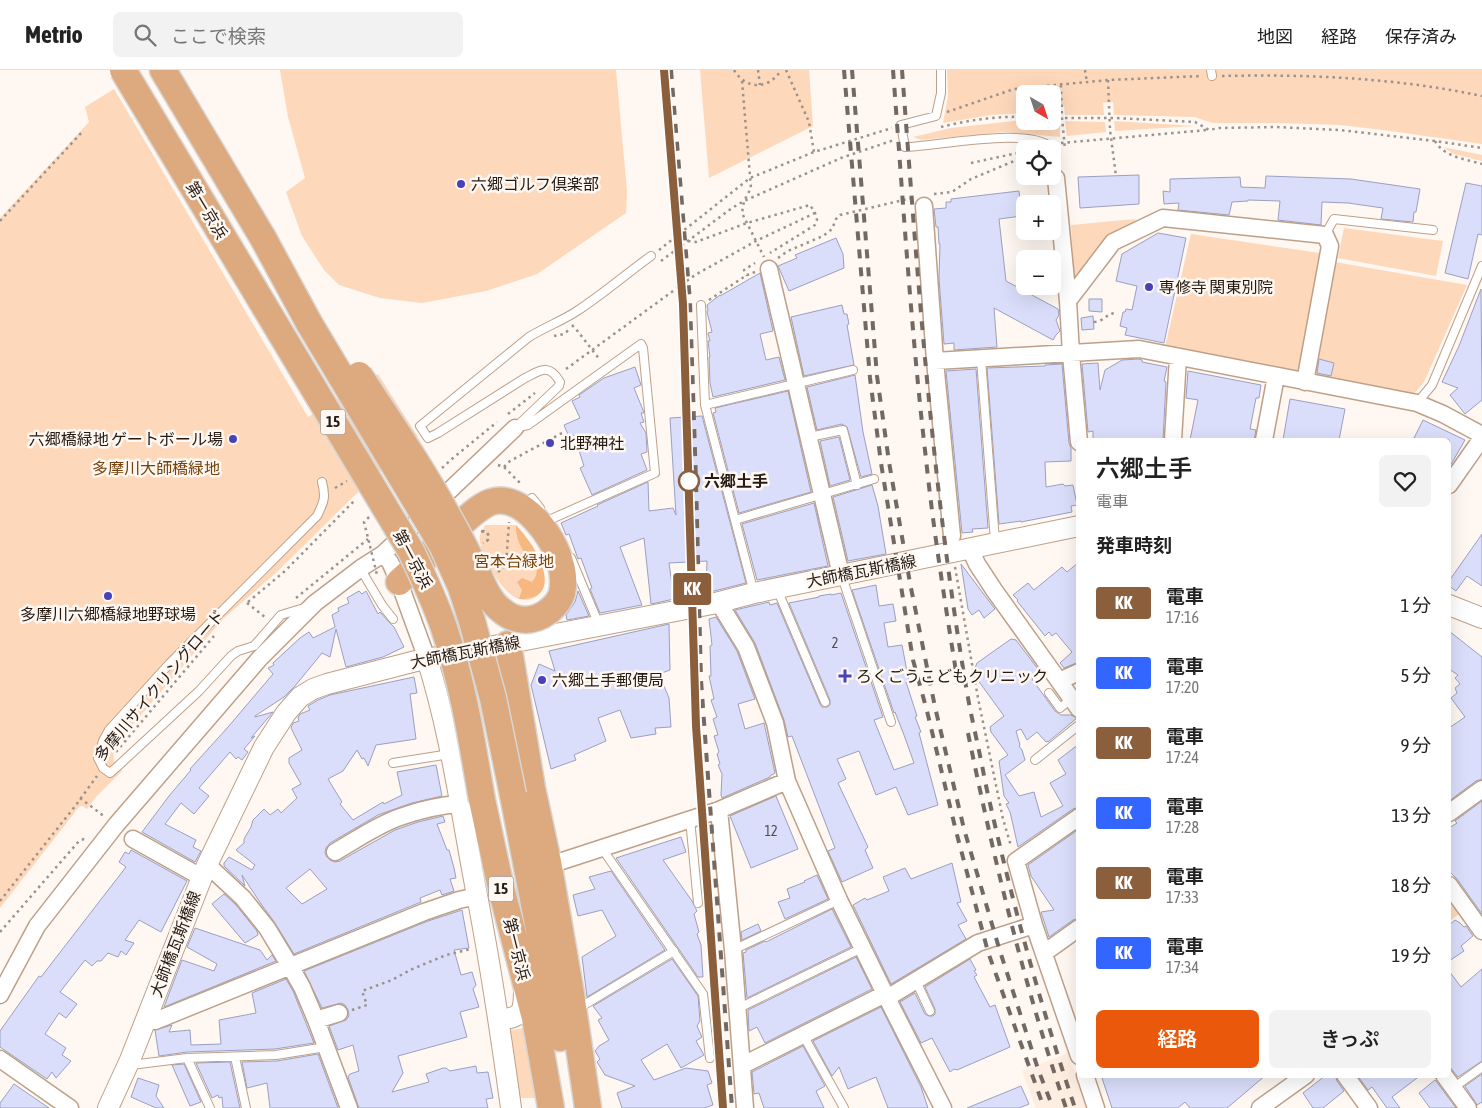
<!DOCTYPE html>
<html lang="ja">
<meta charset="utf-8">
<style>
:root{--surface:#fff;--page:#f2f2f2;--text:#222;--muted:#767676;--line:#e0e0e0;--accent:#ea580c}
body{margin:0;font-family:"Asap Condensed","Noto Sans JP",sans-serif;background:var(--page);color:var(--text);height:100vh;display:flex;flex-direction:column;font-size:19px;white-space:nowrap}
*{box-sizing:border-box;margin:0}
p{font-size:16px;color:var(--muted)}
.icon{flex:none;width:28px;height:28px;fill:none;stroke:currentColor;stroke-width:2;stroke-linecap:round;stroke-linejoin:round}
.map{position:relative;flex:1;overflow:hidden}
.details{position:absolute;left:1076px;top:368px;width:375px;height:640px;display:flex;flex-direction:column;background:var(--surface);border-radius:8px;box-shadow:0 5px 20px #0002}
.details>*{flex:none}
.badge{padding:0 10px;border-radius:4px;font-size:18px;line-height:32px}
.needle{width:32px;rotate:141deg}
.tools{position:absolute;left:1016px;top:15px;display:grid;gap:10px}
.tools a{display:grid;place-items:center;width:45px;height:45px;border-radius:8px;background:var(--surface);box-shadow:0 5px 20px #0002;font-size:25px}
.map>.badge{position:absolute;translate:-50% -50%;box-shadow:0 0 0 2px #fff}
h2{padding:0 20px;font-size:19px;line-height:45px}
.round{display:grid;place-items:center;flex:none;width:52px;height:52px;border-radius:8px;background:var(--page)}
.head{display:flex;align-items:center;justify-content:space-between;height:85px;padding:0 20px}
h1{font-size:24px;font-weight:600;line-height:38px}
.cta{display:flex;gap:10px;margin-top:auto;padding:10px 20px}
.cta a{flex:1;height:58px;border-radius:8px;background:var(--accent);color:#fff;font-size:20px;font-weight:600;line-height:58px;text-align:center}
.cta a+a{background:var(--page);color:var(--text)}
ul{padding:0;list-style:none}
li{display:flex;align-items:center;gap:15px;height:70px;padding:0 20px}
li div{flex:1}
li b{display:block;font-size:19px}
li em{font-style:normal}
li .badge{min-width:55px;font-weight:700;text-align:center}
header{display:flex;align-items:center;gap:30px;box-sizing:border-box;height:70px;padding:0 25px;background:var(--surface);border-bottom:1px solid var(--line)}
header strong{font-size:24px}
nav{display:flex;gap:28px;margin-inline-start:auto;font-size:18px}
.search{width:350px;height:45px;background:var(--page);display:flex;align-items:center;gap:12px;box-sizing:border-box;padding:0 18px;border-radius:8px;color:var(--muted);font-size:19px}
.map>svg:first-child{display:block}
.built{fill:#feeee2}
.green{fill:#fed8ba}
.forest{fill:#f6b781}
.building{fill:#dadefa;stroke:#9ba0c1;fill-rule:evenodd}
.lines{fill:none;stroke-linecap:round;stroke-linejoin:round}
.service-casing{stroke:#bea088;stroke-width:10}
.minor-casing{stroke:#bea088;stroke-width:19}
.tertiary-casing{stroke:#bea088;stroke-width:22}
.trunk-casing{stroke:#d8d6d4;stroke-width:29}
.path{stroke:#9b928c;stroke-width:2.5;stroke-dasharray:2.5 4;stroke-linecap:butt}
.service{stroke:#fff;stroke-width:8}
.minor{stroke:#fff;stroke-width:16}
.tertiary{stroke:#fff;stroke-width:20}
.trunk{stroke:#dcaa7e;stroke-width:26}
.rail{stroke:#736962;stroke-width:4;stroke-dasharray:9 9;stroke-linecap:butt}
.trunk-bridge-casing{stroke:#d8d6d4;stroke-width:29;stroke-linecap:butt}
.path-bridge{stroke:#9b928c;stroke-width:2.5;stroke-dasharray:2.5 4;stroke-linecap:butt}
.trunk-bridge{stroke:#dcaa7e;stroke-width:26}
.line-casing{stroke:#fff;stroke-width:11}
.line{stroke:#8b5e3c;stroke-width:8}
.poi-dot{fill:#4842b8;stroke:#fef7f2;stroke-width:2}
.stop-dot{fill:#fff;stroke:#8b5e3c;stroke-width:2.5}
.labels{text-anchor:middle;stroke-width:5;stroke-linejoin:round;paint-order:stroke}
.number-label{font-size:14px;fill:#534c4c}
.shield{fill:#fef7f2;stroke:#675d55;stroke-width:1}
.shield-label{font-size:15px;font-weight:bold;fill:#261b12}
.poi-label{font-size:16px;fill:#261b12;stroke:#fef7f2;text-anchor:start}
.street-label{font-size:16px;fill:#261b12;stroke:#fef7f2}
.park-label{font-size:16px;fill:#74420a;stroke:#fef7f2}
.stop-label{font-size:16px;font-weight:bold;fill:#261b12;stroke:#fef7f2;text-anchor:start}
</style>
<header>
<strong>Metrio</strong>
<div class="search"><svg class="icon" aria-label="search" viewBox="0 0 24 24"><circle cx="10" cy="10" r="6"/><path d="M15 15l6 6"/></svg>ここで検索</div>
<nav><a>地図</a><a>経路</a><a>保存済み</a></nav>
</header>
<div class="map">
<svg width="1482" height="1038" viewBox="0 0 1482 1038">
<rect width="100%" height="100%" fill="#fef7f2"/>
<path class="built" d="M1068,983L1087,1038H1036L1022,1001Z"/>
<path class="green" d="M280,0H616L627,121L626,143L537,204L486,221L422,233L380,228L339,215L324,200L302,166L286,122L305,108L288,47Z
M700,0H809L813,56L709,108Z
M947,0H1482V74L1383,60L1340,55L1277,53H1213L1194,47L1114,45L1113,32L1103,33L1104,45H1065L1064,36L1059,37V45L1053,44L1052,24H1025V43L991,45L943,53L948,26Z
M114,19L308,347L378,304L418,367L353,427L278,501L223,549L113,678L114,691L122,701L96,727L87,739L82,736L79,737L0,838V148L89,52L85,37Z
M1053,50L1060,51V67L1004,62L921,70L913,67L951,58L1014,51Z
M1065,51L1105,52L1106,62L1067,66Z
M1114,51L1194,56L1115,61Z
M1443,77L1482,85V91L1454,84Z
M1135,149L1136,154L1074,213L1071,155Z
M1344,158L1443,171L1436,206L1338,188Z
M1191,164L1320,183L1298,304L1165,277Z
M1335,192L1467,215L1424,312L1413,325L1312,308Z
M485,455H516C527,468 559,510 537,526C533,530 525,531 519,529C503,525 477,482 480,465C481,462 484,458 485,455Z
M1449,827L1460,843L1449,852Z
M525,958L538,1028H519L508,960Z"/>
<path class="forest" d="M516,455C524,464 532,474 537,484C549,507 550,530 519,529L522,520L517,512L522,508L532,512C539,504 538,496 532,488H529C521,480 515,466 516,455Z"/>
<path class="building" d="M1139,105V134L1080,138L1078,107Z
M1266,106L1351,109L1420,119L1416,142H1414L1413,152L1381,149L1383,138L1348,133L1322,132L1321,155L1278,150L1280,131L1248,130V131L1232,132L1229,145L1178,140L1179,133L1164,134L1163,121L1170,122V109L1240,107L1241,117L1265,118Z
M1466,113L1482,116V165L1478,164L1468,209L1445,203Z
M1019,121L1022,146L999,149L1006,211L1058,239L1059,245L1056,250L1060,261L1056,265L1053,270L994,238L997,277L954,280V273L944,274L939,209L940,174H939L938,157H936L934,139L946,138V132H951V129Z
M1158,163L1186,168L1164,273L1125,265L1127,258L1120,256L1123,242H1125L1126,239L1132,240L1137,216L1116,211L1122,184Z
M836,168L843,184L844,198L789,221L778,196L797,188L795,185Z
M760,203L773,261L760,264L766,290L779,287L785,310L713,327L710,313L709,287H710L708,271H710L708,263L712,262L707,242L708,240L707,235L720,225V226Z
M1481,219L1482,330L1465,344L1450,325L1458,318L1442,312L1459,276Z
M1089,229H1102V242L1089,241Z
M842,235L844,244H847L849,254L847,255L854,295L804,306L791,247Z
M1093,246L1094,259L1082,260L1081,248Z
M1139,289L1142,290V292L1167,297L1164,311L1166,312L1163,370H1093V361L1088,362L1082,294L1098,293L1100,320L1105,300L1122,290Z
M1319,289L1334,293L1331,306L1317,303Z
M1062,294L1069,373L1071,378V391L1045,392L1046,417L1063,414L1065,416L1073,415L1077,435L1071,436L1072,442L1021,452V451L999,454L987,298L1045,296V295Z
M635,297L641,315L634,318L643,340L644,343H641L644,352L640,353L646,363L647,382L641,384L647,400L592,425L580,398L584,396L574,365L569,367L564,355L580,348L572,331L580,327L579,325L604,308Z
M976,299L988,458L972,459L973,462L962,463L946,301Z
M1188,301L1261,315L1259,328H1256L1250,359L1256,360L1254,370H1190L1198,330L1186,328Z
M855,305L863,362L872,404L861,407L847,357L842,354L817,360L807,317Z
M788,321L811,422L739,443L713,343L716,342L715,338Z
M1290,329L1345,339L1339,370H1283Z
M702,346L746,513L706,523L707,491L669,493L674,529L651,534L644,468L620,477L642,535L600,543L590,519L592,518L581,488L578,489L569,464L566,465L561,453L598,436L597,435L648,412L649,441L673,438L676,445L670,348Z
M1423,350L1465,370L1449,398V370H1413Z
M839,367L850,410L830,416L820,371Z
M872,415L878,436L886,484L848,491L833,427Z
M814,433L828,496L757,510L742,454Z
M1482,464V516L1467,506L1456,521L1449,516V511Z
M1079,492V592L1064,598L1060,593L1072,582L1056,563L1052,566L1049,562L1045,566L1017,531L1018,530L1013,525L1028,513L1034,520L1062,497L1067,502Z
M961,494L995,539L984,548L979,540L972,545L968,539Z
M876,515L879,536L893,534L896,551L884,553L888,577L902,575L909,612H906L917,646L915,647L921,662L919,663L938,735L908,745L896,717L876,725L859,681L837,689L846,709L838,713L868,777L865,780L873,798L842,812L828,781L835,778L792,666L788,667L784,650L755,573L735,540L769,532L770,535L777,533L820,634L822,637H827L830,635V630L789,533L819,527V526L831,524V525L841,523L883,647L874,650L894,700L914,693L904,665L895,642L894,643L852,520Z
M359,521L362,524L366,521L378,544L380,542L389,552L394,557L404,577L383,587L346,597L336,559L330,587L322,583L295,616L284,627L255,646V647L273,642L251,668L255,666L244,679L248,682L242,690L238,687L236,689L230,682L199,718L209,726L194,744L181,733L165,754L196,770L193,777L201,781L195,792L142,762L169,726L191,700L190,699L228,657L273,604L268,598L274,595L273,593L300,568L309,562L313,568L335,557L332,545L339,541L338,538L349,533L347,528Z
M578,521L589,546L567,550L566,545L575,532Z
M716,547L737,581L755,629L738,634L745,659L764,653L775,703L770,706V707L722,728L721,725L722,704L718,695L720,694L717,684L719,682L714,666L718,665L713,649L717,647L711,630L714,629L709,606H711L710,576L712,575L709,549Z
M669,554L670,600L659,604L669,628L671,657L655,658L656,664L631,668L620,640L598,648L606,671L574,685L576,690L551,699L531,615L539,594L555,601L549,581Z
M1449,561L1482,587V709L1476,711L1449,731V658L1465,647L1451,628L1457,623L1455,618L1460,614L1455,608L1458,605L1449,599Z
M1011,569L1016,570L1041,603L1032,609L1055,641L1061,645H1071L1077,648L1048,672V671L1046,672L1037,662L1027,670L1021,659L1016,661L1020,675L1019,676L1022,680L1025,690L1005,705L1019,726L1034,722L1041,747L1063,736L1050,713L1066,704L1058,690L1079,674V737L1073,739L1018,777L1010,742L1006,734L1009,733L1004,726L999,691L1008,685L991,662L990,657L1004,646L977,609L975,598L977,593Z
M414,607L417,623L410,624L416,669L376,675L368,696L364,688L362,689L357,680L343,701L328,709L342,732L340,734L353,750L383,732L384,734L402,725L397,702L436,695L442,726L412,733L378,745L330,773L326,778L325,783L327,787L330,790L335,792L340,791L395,760L418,752L443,746L445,752L437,754L447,780H449L454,798L456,808L450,809L454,821L442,825L440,820L420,828L421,832L294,884L275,853L261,834L242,805L245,816L224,796V793L229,787L252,800L255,795L236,780L244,773V769L251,757L253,750L264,739L270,745L278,739L281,743L297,728L292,719L301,714L289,693V688L302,680L291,658L293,653L299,651L298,648L300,644L310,640L308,636L318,630L330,625ZM310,799L327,819L302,834L286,818Z
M776,726L798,779L751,798L730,746Z
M1482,731V844L1457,809L1449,801V758L1457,753L1455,751Z
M1079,759V848L1073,850L1049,867L1041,842L1054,840L1031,806L1028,795Z
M681,767L686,782L663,790L692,831L697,841L694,844L699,862L697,864L701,875L703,907H698L616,788Z
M131,780L187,811L161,862L139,850L125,870L134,873L126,885L121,881L118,887L108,883L101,891H97L92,896L85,890L60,922L77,934L66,948L59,943L45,964L66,978L62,985L71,991L56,1008L52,1002L47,1009L0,977V961L39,906L41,907L126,797L119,792L125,782L129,784Z
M952,793L961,832L957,833L967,851L958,855L966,869L891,914L853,835L865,828L867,830L889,821L883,807L905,798L911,809Z
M611,801L665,880L587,927L582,887L616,866L602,840L578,846L573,825L595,819L589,807Z
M817,805L828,829L785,849L778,832L790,828L787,819L805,812L804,811Z
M224,824L236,835L257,861L258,865L245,873L212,834Z
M832,839L851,877L747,928L743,883L746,882V880L765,871L766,872Z
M462,840L469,878L454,880L461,905L472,902L476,915L473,919L479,937L460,942L467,967L398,986L403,1003L392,1022L429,1012L426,1004L443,998H446L450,1001L476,996L477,1003L488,1002L493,1028L486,1029L488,1038H359L348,1007L350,1004L359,1001L353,975L338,980L329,956L346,950L349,946L348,940L345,935L341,933L322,938L304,901L428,851Z
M1455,850L1460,853L1464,857L1466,856L1473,866L1461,876L1464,881L1449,891V855Z
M758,854L761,861L742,870L741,862Z
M195,858L260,880L267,890L272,885L276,891L164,937L182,890L214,901L217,894L187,877Z
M856,887L872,919L765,973L757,957L749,961L748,940Z
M672,889L698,926L700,951L697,956L702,967L696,971L704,985L681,998L667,974L641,990L654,1010L686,998L708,1001L712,1013L707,1015L713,1035L704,1038H622L617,1023L635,1016L605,1005L597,992L600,989L595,981L599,976L609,970L598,950L602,948L593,936Z
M970,889L976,900L974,901L977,905L974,907L990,937L995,935L1010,977L957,1000L954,999L950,1002L932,968L921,973L900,932L915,923L925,944L929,946H933L935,944V939L925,917Z
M1482,899V991L1458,1007L1449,996V901L1461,917Z
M286,909L293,921L314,973L275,979L187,982L159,986L155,960L172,955L169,962L190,960L191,975L221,974L219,950L256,943L252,923Z
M881,937L921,1017L928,1038H888L876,1007L848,1019L839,997L832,1006L813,971Z
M803,976L825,1016L816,1021L824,1038H764L759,1023L754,1024L752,1002Z
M318,984L338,1038H270L267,1013L247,1018L242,992L277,991Z
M230,992L240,1038H223L222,1027L219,1028L218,1025L212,1028L196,993Z
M184,994L201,1032L190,1036L172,995Z
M1482,1004V1032L1477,1035L1465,1016Z
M1101,1005H1266L1227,1038H1190L1185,1032L1178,1038H1112Z
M1326,1005H1335L1337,1011L1344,1021L1323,1038H1313L1303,1023Z
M1357,1005H1421L1392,1027L1400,1038H1387L1372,1017L1368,1020Z
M138,1008L159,1015L156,1026L164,1038H156L131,1027Z
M1435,1010L1436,1011L1456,1038H1430L1419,1023Z
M14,1014L49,1038H0V1033Z
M1021,1016L1029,1034L1019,1038H967Z"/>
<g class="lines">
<defs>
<path id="service" d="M941,0V23L936,46L901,55L905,77C933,77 1036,55 1052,79
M1211,0L1212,6
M1052,79L1055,84L1056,108
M1325,165L1334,149L1433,160
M701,235L705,335
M981,289L995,471
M1417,333L1432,315L1482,196
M517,357L528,355L641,274L643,278L655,403L549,450
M515,358L559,316L560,312C549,293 541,300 525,308L438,363L428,368L420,356L529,267C545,257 562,251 577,241C603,224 626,204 651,186
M809,367L843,360L857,415
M532,428L540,438
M735,450L874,409
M571,488L599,555
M360,498L382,535L393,549
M842,507L891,652
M777,519L825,632
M754,523L705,335L853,300
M304,538L281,545L254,576L238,581L231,586L199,621L118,696L110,703L103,698L98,688L103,671L109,660L170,593L317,446C324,432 326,427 322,412
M1049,623L1060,638L1071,629
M1035,690L1079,655
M393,693L450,684
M690,749L698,833
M601,777L703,924L710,988
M733,880L839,830
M916,911L930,941
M579,938L674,881
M737,939L862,878
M803,965L844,1038
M235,987L246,1038
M187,988L210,1038
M130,990L139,994L187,988L276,985L326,977
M1453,1018L1482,997"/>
<path id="minor" d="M1056,108L1068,231L1071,284L1079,372
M924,136L935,291L952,466
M769,199L841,505
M1068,231L1113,172L1163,148L1325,165L1330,176L1305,312
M935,291L1139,279L1417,333L1443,344L1482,365
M1173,370L1178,287
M1264,370L1276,306
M1449,415L1482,368
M970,479L977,494L994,520L1079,639
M383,484L390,492L399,512L427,589
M719,533L746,577L775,653L787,711L839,830L886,926L943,1038
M1059,611L1079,602
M719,740L733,880L745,1038
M1449,743L1482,719
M1079,747L1016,791L1034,855L1079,986
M133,769L201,807
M335,782C356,770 377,755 400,747C420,740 440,735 461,734
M548,792H559L719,740L787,711
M206,797L214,801L243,828L267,858L290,896L302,917L316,950L349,1038
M1449,815L1482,861
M1044,883L1079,858
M0,925L37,856L116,755L260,588L315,533L361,498L383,484L515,358
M147,948L155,951L424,842L459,830L477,826
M316,950L339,943
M0,989L70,1038
M742,994L747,993L879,927L892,925L978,873L1034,855
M1085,1005L1096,1038
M1345,1005L1369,1038
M1444,1005L1468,1038
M1260,1038L1306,1005"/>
<path id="tertiary" d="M1449,535L1482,548
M427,589C451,665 461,742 476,820C490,892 501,965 511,1038
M499,950C524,947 524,941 524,917
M108,1038L130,990L206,797L264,677L286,643L300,627L313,619L327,614L416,591L712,534L754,523L1079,456"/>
<path id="trunk" d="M163,0L263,168
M399,512C416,497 432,481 449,465C462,454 475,438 491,432C522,422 554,467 560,492C563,501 564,513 562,523C560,530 555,536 549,541
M508,574L532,718L548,792L571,924L588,1038
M513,725L560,968
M482,730L501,818L535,948L551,1038"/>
</defs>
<use href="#service" class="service-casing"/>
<use href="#minor" class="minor-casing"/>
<use href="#tertiary" class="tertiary-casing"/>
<use href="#trunk" class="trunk-casing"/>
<path class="path" d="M734,0C746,20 769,20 781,0
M758,0L760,15
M786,0L809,52L814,82
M1085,0L1087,13
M1222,6C1309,4 1397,8 1482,26
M1108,10L1110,60L1116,106
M742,11L751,118L744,131L742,143L764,187
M1061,15L1062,48L1065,79
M947,42L1014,19L1108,10L1202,6
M1052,48H1115L1195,52L1209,60L1219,58L1276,57L1339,60L1435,71L1482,78
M941,57C968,50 997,46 1025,47
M1435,71C1444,87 1465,89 1482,94
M1061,73L1207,60
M971,93L1022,82
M934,124L952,122L971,109L1014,91L1019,87L1022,82L1025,81
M0,151L83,61
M688,171L696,172L747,153L810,135L815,143L817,150L815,155L770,183
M659,180L750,108L814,82L892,58
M778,188L788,181L823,166L832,159L836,149L840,145L912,128
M661,191L732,138L744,131L841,88L894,70
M755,202L747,205L744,200L755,193
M709,230L747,205
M1094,252C1105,251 1106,244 1115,243
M572,255L576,259L600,290
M554,266L564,264L571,258
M566,299L695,205L756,171L815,143
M508,344L535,323
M498,395L504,397L520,413
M504,397L510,391L562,363
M442,398L453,388L497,352
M335,418L347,411
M369,447L364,452L370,476
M481,461L487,463L489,466L488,470L483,473
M482,461L487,462L489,466L487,471L483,473
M955,497L978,628L1003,749L1011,776
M497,499L506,495L509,452
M498,502L506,495
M296,528L368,469
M248,532L285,501L356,429
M247,533L266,548
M116,682L214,566
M80,728L105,747
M0,831L76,735L97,706
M0,862L79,771L84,769L87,770
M352,940L367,935L362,921L392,910L410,900L446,885L471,879"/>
<use href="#service" class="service"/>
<use href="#minor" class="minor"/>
<use href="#tertiary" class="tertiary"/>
<use href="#trunk" class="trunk"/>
<path class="rail" d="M671,0L690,232L696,411L701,610L732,1038
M844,0L870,308L881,393L913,590L927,641L956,761L988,882L1044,1038
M852,0L877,306L889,392L910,513L935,637L964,759L999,878L1038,999L1053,1038
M893,0C903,130 911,260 926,389C934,465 946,539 958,614
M902,0C918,210 932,420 968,628C973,655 980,683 985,711C1009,821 1039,931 1075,1038
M678,179L683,247
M689,404L692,517
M695,621L696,656L723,1038
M968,663C994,790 1024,915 1066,1038"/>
<defs>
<path id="trunk-bridge" d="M123,0L411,481C423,506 435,532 444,558C463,614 472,672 482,730
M263,168L309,253L442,475L461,517L472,551L493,628L513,725
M359,305C390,352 423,400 450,450C460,467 468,484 477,502C483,515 489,531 501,540C516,553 533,553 549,541"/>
</defs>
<use href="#trunk-bridge" class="trunk-bridge-casing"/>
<path class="path-bridge" d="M370,476L377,505"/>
<use href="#trunk-bridge" class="trunk-bridge"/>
</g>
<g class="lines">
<defs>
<path id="line" d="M664,0L683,234L696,656L723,1038"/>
</defs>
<use href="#line" class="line-casing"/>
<use href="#line" class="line"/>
</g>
<g class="poi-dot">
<circle cx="461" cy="114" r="5"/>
<circle cx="1149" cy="217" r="5"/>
<circle cx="233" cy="369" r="5"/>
<circle cx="550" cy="373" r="5"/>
<circle cx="108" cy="526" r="5"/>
<path d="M842.5 598.5h5v5h5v5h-5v5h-5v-5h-5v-5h5z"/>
<circle cx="542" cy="610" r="5"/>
</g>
<circle class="stop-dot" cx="689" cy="411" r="10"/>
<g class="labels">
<g class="number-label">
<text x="835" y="578">2</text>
<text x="771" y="766">12</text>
</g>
<g class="shield">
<rect x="320.5" y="339.5" width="25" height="25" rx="4"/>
<rect x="488.5" y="806.5" width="25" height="25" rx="4"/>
</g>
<g class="shield-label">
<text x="333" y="357">15</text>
<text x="501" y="824">15</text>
</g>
<g class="poi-label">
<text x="471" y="120">六郷ゴルフ倶楽部</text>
<text x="1159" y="223">専修寺 関東別院</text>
<text x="223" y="375" text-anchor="end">六郷橋緑地 ゲートボール場</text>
<text x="560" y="379">北野神社</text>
<text x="108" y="550" text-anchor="middle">多摩川六郷橋緑地野球場</text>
<text x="856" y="612">ろくごうこどもクリニック</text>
<text x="552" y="616">六郷土手郵便局</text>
</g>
<g class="street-label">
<text transform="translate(207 140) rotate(59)" y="6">第一京浜</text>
<text transform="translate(413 489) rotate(62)" y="6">第一京浜</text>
<text transform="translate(861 501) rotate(-11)" y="6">大師橋瓦斯橋線</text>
<text transform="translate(465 582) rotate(-11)" y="6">大師橋瓦斯橋線</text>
<text transform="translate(159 615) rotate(-50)" y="6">多摩川サイクリングロード</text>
<text transform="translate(175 874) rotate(-69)" y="6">大師橋瓦斯橋線</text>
<text transform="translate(517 879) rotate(76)" y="6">第一京浜</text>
</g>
<g class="park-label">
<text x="156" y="404">多摩川大師橋緑地</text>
<text x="514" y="497">宮本台緑地</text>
</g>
<g class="stop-label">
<text x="704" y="417">六郷土手</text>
</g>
</g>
</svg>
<div class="tools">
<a><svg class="needle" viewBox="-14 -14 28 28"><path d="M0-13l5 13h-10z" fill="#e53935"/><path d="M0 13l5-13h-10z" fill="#767676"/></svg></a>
<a><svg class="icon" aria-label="locate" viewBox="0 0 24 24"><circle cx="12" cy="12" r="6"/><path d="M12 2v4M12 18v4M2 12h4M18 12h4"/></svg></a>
<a>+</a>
<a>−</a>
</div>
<b class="badge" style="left:692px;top:519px;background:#8b5e3c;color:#fff">KK</b>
<section class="details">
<div class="head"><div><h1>六郷土手</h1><p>電車</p></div><a class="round"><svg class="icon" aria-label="heart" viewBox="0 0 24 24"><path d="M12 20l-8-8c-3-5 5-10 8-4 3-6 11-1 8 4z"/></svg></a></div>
<h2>発車時刻</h2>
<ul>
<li><span class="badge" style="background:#8b5e3c;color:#fff">KK</span><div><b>電車</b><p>17:16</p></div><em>1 分</em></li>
<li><span class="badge" style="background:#36f;color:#fff">KK</span><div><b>電車</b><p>17:20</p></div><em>5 分</em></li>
<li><span class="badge" style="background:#8b5e3c;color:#fff">KK</span><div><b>電車</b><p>17:24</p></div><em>9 分</em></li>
<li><span class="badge" style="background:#36f;color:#fff">KK</span><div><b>電車</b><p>17:28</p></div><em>13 分</em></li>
<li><span class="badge" style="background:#8b5e3c;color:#fff">KK</span><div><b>電車</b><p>17:33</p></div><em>18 分</em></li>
<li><span class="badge" style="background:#36f;color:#fff">KK</span><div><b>電車</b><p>17:34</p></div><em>19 分</em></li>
</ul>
<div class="cta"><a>経路</a><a>きっぷ</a></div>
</section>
</div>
